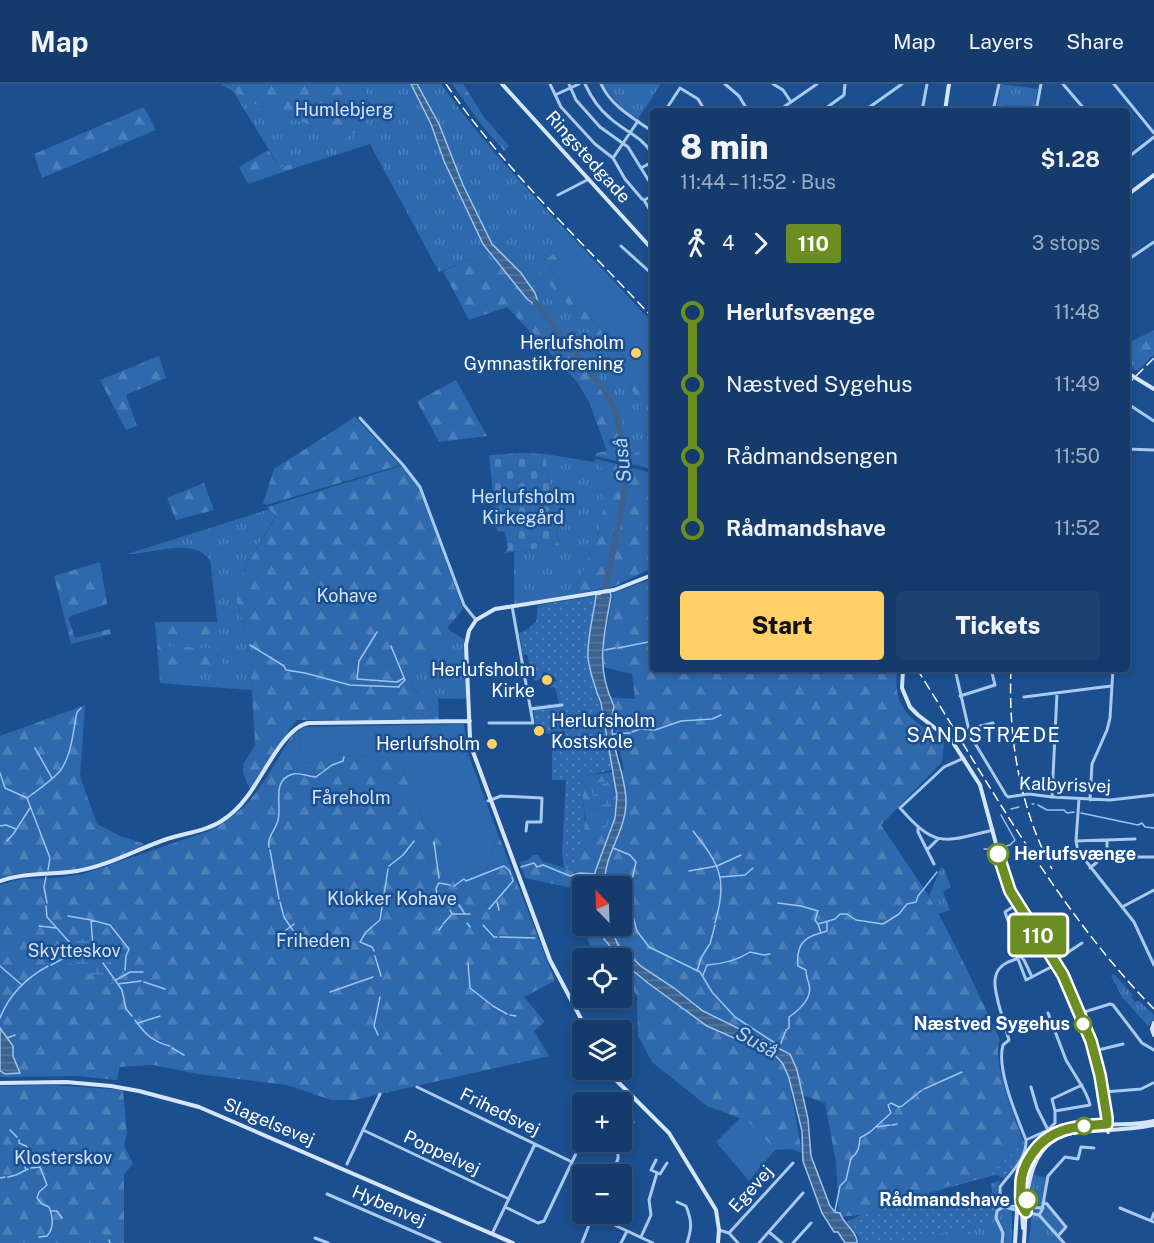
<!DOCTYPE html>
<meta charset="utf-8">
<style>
:root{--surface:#143b6b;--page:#1d4271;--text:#f1f3f6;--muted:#9dadc1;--line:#33557e;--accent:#ffd166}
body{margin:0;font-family:"Public Sans",sans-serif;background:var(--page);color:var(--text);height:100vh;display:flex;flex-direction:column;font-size:22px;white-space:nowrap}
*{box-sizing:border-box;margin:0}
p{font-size:20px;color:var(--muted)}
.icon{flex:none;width:33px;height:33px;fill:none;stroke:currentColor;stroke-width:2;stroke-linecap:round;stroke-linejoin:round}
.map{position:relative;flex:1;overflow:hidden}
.drawer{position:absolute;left:650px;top:24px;width:480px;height:564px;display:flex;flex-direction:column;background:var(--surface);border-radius:6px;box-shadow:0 3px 9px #0003,0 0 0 2px var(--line)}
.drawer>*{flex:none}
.badge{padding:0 12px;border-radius:4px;font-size:21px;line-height:39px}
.needle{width:39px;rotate:337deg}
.buttons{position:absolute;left:572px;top:792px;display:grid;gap:12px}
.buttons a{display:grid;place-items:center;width:60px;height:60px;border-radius:6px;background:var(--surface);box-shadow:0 3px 9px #0003,0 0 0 2px var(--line);font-size:30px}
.map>.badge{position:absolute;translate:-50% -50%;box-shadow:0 0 0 3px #fff}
.legs{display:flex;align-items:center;gap:9px;height:66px;padding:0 30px;font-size:20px}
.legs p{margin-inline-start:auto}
.summary{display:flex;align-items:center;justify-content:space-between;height:102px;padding:0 30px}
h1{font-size:33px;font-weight:800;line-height:45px}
.action{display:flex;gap:12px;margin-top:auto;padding:12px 30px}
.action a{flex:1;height:69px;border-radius:6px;background:var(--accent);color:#111;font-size:24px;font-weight:800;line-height:69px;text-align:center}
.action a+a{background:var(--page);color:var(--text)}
ul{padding:0 30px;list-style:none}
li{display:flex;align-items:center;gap:21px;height:72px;font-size:22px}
li i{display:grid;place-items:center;width:9px;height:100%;margin:0 8px;background:currentColor}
li i::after{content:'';width:15px;height:15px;margin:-8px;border:4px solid;border-radius:50%;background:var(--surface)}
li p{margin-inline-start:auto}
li:first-child i{background:linear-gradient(#0000 50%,currentColor 0)}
li:last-child i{background:linear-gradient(currentColor 50%,#0000 0)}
header{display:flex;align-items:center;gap:36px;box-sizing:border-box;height:84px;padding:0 30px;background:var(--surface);border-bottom:2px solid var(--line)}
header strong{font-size:28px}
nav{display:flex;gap:33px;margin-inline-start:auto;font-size:21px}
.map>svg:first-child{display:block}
.grass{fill:url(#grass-tufts)}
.forest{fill:url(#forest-firs)}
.wetland{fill:url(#wetland-marsh)}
.cemetery{fill:url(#cemetery-stones)}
.park{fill:url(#park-dots)}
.garden{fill:#2e69ad}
.water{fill:url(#water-rules);stroke:#9cc4f0;stroke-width:1.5}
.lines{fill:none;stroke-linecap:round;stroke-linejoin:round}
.stream{stroke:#9cc4f0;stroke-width:1.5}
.river{stroke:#3c6290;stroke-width:6}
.street{stroke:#a9c9ee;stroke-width:3}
.secondary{stroke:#d6e6fa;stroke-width:4}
.rail{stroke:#fff;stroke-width:1.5;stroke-dasharray:10 4.5;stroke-linecap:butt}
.line-1-casing{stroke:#fff;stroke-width:14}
.line-1{stroke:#6b8e23;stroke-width:9}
.poi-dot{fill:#ffd166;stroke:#1b4f8f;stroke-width:2}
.stop-1-dot{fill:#fff;stroke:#6b8e23;stroke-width:3}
.labels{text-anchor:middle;stroke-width:5;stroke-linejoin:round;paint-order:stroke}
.park-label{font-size:18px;fill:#cfe3fa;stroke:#1b4f8f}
.street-label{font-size:18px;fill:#fff;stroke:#1b4f8f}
.poi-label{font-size:18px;fill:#fff;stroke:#1b4f8f;text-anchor:end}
.stop-label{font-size:18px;font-weight:bold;fill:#fff;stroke:#1b4f8f;text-anchor:end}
.water-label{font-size:20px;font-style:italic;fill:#b5d3f5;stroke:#1b4f8f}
.neighbourhood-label{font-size:20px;letter-spacing:1.5px;fill:#fff;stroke:#1b4f8f}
</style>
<header>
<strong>Map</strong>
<nav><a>Map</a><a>Layers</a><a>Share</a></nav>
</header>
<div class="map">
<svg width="1154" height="1159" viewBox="0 0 1154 1159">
<defs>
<pattern id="grass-tufts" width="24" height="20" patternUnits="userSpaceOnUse" patternTransform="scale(1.5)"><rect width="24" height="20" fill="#2e69ad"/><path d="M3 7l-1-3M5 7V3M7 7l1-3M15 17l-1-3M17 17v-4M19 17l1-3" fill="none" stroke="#4d80b9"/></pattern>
<pattern id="forest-firs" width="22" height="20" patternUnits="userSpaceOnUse" patternTransform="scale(1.5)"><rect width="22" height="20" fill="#2e69ad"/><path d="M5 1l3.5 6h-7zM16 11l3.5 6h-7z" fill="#4d80b9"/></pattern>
<pattern id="wetland-marsh" width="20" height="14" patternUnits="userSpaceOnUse" patternTransform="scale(1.5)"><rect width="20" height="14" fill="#2e69ad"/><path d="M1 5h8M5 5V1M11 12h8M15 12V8" fill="none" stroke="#4d80b9"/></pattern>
<pattern id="cemetery-stones" width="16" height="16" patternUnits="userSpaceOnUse" patternTransform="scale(1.5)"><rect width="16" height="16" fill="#2e69ad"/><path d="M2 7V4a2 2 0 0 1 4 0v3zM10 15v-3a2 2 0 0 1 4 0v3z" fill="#4d80b9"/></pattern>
<pattern id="park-dots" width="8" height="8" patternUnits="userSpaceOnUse" patternTransform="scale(1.5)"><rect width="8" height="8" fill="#2e69ad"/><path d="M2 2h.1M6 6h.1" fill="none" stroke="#4d80b9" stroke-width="1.8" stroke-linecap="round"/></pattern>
<pattern id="water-rules" width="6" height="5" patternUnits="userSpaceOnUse" patternTransform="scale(1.5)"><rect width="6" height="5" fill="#3c6290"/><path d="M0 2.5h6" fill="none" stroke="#597aa1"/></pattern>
</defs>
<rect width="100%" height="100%" fill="#1b4f8f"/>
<path class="grass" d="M362,0H411C417,14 425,27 431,41C453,90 467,144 503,185L470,175L439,188L370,60L301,82L299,77L280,84L233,7L259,22L345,54L371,25Z
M417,0H441C482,58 530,109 579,160L573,165L554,169L541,179C577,226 628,279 645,338C647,346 647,357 647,366L625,373L616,330L609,313L540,224L535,209L521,189L492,160L463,101L439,40Z
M602,0H661L638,35L622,25Z
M1001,0L1038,5L1033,27H1020L997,23Z
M545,370L594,378L606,387V408L599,448L574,510L514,520V468L559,460Z
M270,425L276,431L233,505L249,558L252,606L181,601L180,582L220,566L157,561L156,549L219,553L210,476C192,452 152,471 127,470Z
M452,548L464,555L467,615C448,614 413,619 410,596Z
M941,783L944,785L951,803L943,808L950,826L938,830L929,812Z
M1114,890L1133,911L1131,913L1135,918L1138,916L1154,931V936L1148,942L1122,913L1111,892Z
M1032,1090L1046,1094L1044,1114L1067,1142L1058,1151L1065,1159H1028C1034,1137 1029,1113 1032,1090Z
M1004,1120H1012V1159H925L923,1154L937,1150L935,1144Z"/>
<path class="forest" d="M220,0H362C372,28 376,40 345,54L259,22Z
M452,0H463L484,33L509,62L504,67L484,44Z
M144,23L156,46L42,94L34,70Z
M268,66L280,84L299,77L301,82L248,100L239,83Z
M573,165L549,183L646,300L652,317V385L595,372L596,369L607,367L589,318L577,298L507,223L469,236L443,187L470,175L503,185L527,215L540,224L609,313L616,330L625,373L647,365C647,357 647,346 645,338C628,278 579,234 539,189L541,179L554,169Z
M1154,246V271L1137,287L1127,280L1126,260Z
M159,272L166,294L126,311L137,342L126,346L100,296Z
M456,296L487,352L439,358L417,317Z
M355,333L400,381L266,421L263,419L274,385Z
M596,375L652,389V484L613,503L574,510L599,448L606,408V387L594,378Z
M401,382L411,390L418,402L463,525L447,544L452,548L410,596C412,612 424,611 438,614L439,637L297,636L289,646L250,706L243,689V681L255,661L249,558L233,505L276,432L267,423Z
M204,399L214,426L176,436L167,414Z
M100,478L107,520L68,533L75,554L110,545L111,550L71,560L54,492Z
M652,495V585H898C890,626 915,637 944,658L942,678L881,741L929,812L959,869L1000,956C991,975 1015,1034 1022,1054L1017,1065L994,1087L861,1131L839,1133L836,1078L825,1019L791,1007L802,1069L791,1065L775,1066L747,1037L707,1022L652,978L638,952L637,912L621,888V874H612L610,871L593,874L584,842H621V802H582V835L577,805L525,794L520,778L528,776L533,771H538L542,777L571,786L586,735L579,693L624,686L608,613L635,615L632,590L603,583L604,559L613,509Z
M155,538H217L219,554L156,549Z
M157,561L220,565L222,585L181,582V601L160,599Z
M85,621L80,692L97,740L120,752L142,759L144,761C122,770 101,781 78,785C52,790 26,785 0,794V652Z
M299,647L300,677L309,679L330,670L386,674L403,684L424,741L442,758L487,786L498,750L555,897L524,913L545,938L534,947L549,972L354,1016H331L287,1001L198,990L153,981L119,983L117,996L75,992L0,993V801L21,795L55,794L83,790L209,747C254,725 267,691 293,650Z
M53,1001L123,1006L127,1049L124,1061L133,1080L124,1090V1159H0V1002Z"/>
<path class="wetland" d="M609,697L611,732L604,750L600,746L591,703L599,698Z
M99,855L120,897V898L111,900L104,891L88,890L81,881L70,880L60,867L63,856Z"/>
<path class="cemetery" d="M520,369L545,370L559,461L504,469L508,464L505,448L497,447L489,371Z"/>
<path class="park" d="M595,512L588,572L597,606L612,686L579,693C585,729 591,753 571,787L564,784L562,768L566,696H552V665H564L565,648L556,647V650L537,649L533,622L559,619L555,603L551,604L550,599L556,597L554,591L548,593L546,588L542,589L544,594L534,597L527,571H523L519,549L528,545L536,538L538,521Z
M1023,1054C1028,1072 1015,1081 1004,1094L995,1091L929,1109L933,1125L992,1109L991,1099L1000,1097L997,1105L1000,1121C987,1130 997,1139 1001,1150L996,1151L991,1136L971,1142L972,1150L960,1154L957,1146L925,1153L926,1159H858L859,1153L846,1138L861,1131L994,1087L1017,1065Z"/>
<path class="garden" d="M579,160L652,238V317L646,300L549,183Z
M464,640L467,667L498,750L487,786L466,793L443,790L442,758L424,741L403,684L386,674L330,670L309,679L300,677L299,647L304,643Z
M989,944L997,960L974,971L966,955Z
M740,1034L747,1037L775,1066L749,1097L716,1058Z"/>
<path class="water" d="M411,0H417L439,40L463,101L492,160L521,189L535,209L540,224L527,215L483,160L444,77L431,40Z
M610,508L611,512C604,552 595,583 614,622C605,655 626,686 626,718C626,748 602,773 605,802H597L595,788L615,734L617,712L601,619C596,607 589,585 588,573C587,553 594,530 596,511Z
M600,842H610L618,861L642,883L674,904L703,927L790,970L797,986L808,1035L811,1072L830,1122L835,1128L840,1129C843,1140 858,1148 857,1159H845L838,1148H834L822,1129L803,1077L802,1047L789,994L783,980L777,973L707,942L648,899L626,881L604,855Z
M0,944L13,962V972L20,989L5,990L0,987Z"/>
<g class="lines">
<path class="stream" d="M377,548L359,577L357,595L397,598L404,594
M250,561L284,582L286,586L305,589L350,601L399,603
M391,562L405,596L398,603
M618,564L648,558
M605,566L615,564
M632,648L640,645L655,646L681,637L712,635L721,631
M613,650L630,649
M35,664L52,694
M0,689L5,704L27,714
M1032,720H1034
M1038,721L1047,726H1064L1067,729L1074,728
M1011,725L1019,723
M1081,729L1138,741L1142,739L1145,743L1154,744
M1001,731L1015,756L1010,761L1002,763
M0,742L6,741L16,745
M693,747C720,781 728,795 715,839
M7,757L14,749L30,724
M434,758L439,794
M269,763C267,752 276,746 278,736C282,720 271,696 293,690C299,688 309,693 316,693L332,681L343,677L344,673
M613,764L630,771L636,778L630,804V822L637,847L649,863L700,888L712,908L735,933L775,959V965
M984,765H991
M270,766L279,815
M389,782L403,771L414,757
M521,783L534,779L537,783L543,781L570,792L580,789L595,790
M48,786L50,774L27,714C38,706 51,697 60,687C72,671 73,647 77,628L81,624
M689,787L717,782L741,771
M46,793L44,803L47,819
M721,793L745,791L753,784
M454,802L464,795L466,797L504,782L509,786L511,791
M280,818L284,833L292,845
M497,818L499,826
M778,819L801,822L818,827L815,836L818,840
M459,821L465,830
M46,822L47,833L71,860
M450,823L437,812L436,804L439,799L450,801
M489,825L513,797L512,793
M450,826L452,830H470
M68,832L91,836L93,864
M91,836L110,841L129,865L126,872L125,886
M467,839L470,843
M443,840L452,830
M483,841L494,853H497
M39,842L56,844
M293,846L295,850
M439,846L442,842
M285,847L294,840
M821,849L827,847V838
M500,853L535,854
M710,860L715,841
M374,867L372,863L360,858L366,848L380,836L388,785
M375,872L381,892
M103,879L122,906L126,925L132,932
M468,879L470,904L493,922L507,930
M51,881L68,872
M0,882L22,901
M697,887L701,874L709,861
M703,891L707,881C722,880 738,876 750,868L764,871L770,870
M116,896L130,888H143
M144,898L165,905
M118,900L141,897
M330,908L373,893
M510,931L516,932
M0,934C9,911 26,894 48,882
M135,936C145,950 153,958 170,962
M138,939L160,932
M378,951L374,942L380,913
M7,954L15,951
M172,964L184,971
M776,966L781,959L786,946L789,944V933C798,927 813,914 809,901C808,895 806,893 806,886L798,882C796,864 802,853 821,849L818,840L835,835L840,830H847L856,836L883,840L899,830L907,820L916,818L918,812L937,788
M924,1005L962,988
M892,1041L897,1040
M876,1043L890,1041
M10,1046L17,1053
M19,1056V1059L26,1062L30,1068L24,1080L26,1086
M31,1084L40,1083L47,1101L39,1108L37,1114L42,1120L49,1123C53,1133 54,1144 47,1152L39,1153
M8,1093L16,1091L28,1085
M0,1094L5,1093
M52,1127H57L62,1134
M835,1127L840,1102L846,1096L851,1074C859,1069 859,1062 860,1054L870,1048L891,1029L888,1021L891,1019L899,1023L902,1022L922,1006
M109,1156L110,1159"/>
<path class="river" d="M536,219L605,307L616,330L625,373V406L604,512"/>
<path class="street" d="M550,0L561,23L595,60L613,74L625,95L642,115L644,116L652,112
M569,0L576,16L600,43L628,63L652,102
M585,0C591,13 599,25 610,34C624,47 642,52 652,70
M601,0C611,22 633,34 652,47
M725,0L739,12L748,27
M773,0L783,6L791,18
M1063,0L1086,27
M1114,0L1154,49
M555,11L579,0
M665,27L680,4L698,15L705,27
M778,27L817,0
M822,27L844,11L845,0
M864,27L902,0
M922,27L927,0
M993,27L999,0
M1036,27L1041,0
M613,74L638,37
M1126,75L1154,53
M641,84L652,78
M558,111L589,95
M644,116L652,130
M621,162L652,190
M1126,177L1154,158
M1128,320L1154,337
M360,334L403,381L420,403L464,521L476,536
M1126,365L1154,366
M955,585L970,651L1006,711L1008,713L1029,710L1052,713L1110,716L1154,711
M960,612L995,601L991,585
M1024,613L1111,602
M531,625L562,621
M489,639H533L512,522
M968,645L993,639
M964,674L944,683L900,724C936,765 943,758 993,746
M1052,713L1057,609
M1079,715L1076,757L1078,767L1134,838L1154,881
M1090,716L1092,680L1107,646L1110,634L1113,585
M488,717L501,712L542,714L541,738H527L526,747
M918,744V748L934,780
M1107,756V773
M1076,757L1135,755
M927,766L938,755
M1090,784L1103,773H1154
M1122,823L1154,806
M1020,872L1024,876L1032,893
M1018,875L1026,896L1057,880
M1055,877L1082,859
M998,917C994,902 991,886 1008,878C1013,876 1016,876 1020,872L1005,828L1017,820
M998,918L1009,956L1003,961C996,985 1017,1033 1026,1056C1027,1075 1011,1088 1000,1103V1109L1004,1123
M1048,929L1066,976L1080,999C1085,1007 1088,1012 1090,1021L1055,1027L1052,1015L1082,1001
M1081,929L1110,920L1113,921L1142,959L1154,966
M1094,967L1123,960
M417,1003L572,1078
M1104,1008L1141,1005L1153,999
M363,1046L509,1115
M1048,1046L1055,1039V1027
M621,1048L627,1036
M621,1052L625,1054L633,1038
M1026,1056L1048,1046L1037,1024L1031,1003
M656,1076L651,1086L660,1090L667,1079
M347,1080L380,1010
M611,1090L618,1075V1058
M327,1110L440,1159
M677,1118L686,1122C692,1137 692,1144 687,1159
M1043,1119L1047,1120L1066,1143L1058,1152
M505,1123L538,1139L544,1137L581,1059
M1005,1123L1019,1127
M1026,1123L1043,1124
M1120,1124L1154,1138
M1025,1128L1039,1131L1064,1159
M593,1131L653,1159
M1039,1131L1042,1126L1048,1092L1065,1073L1078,1075L1081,1063L1094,1064
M1151,1137L1154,1129
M719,1146L729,1149L738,1159
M769,1148L782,1159
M729,1149L793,1079
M492,1150L535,1060
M641,1153L651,1131L649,1116L657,1089
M315,1154L328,1159
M582,1159L593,1131
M621,1159L627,1147
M759,1159L803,1109
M793,1159L811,1139
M1002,1159L1003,1149L996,1134L997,1127L1003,1123L1020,1122"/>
<path class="secondary" d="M502,0L652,165
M945,27L949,0
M1126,112L1154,91
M1126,288L1154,305
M903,585L902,604L910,623L918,631L952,657L980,701L1008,804L1046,863L1076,915L1088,947L1100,991L1108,1048
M0,797C25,788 51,791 77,787C108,782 137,765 167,755C185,749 207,747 223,736C232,730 240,722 246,714C262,695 284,642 309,639L470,637
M1067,903L1082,937
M1154,939L1152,945L1154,951
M587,946L550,876L472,665L470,654L466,561L469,547L476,536L495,525L614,506L652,491
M609,986L616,996L669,1049L716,1126L719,1146L718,1159
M0,999L66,998L111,1002L139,1007L199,1023L513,1159
M1021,1109V1119L1023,1125
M1018,1122L1022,1127L1023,1144
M1015,1159C1018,1116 1016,1060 1066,1045C1077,1041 1088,1041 1098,1041C1118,1039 1135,1042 1154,1037
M1024,1159C1027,1117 1022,1053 1080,1048C1105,1046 1129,1046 1154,1041"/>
<path class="rail" d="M446,0C505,86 582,158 652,233
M1126,302L1154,274
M917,585C990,701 1058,827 1154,925
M1011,585C1008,654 1020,724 1052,785"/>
</g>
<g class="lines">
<defs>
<path id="line-1" d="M998,770L1010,807L1063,891L1091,957L1100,991L1107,1034V1040C1078,1042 1050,1043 1032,1070C1025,1080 1021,1089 1021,1101C1021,1111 1019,1120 1026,1128L1027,1116"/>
</defs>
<use href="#line-1" class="line-1-casing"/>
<use href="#line-1" class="line-1"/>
</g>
<g class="poi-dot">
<circle cx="636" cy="269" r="6"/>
<circle cx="547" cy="596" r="6"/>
<circle cx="539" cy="647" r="6"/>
<circle cx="492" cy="660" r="6"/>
</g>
<g class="stop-1-dot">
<circle cx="998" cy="770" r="10"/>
<circle cx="1083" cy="940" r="8"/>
<circle cx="1084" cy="1042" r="8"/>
<circle cx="1027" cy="1116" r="10"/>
</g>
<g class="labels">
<g class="park-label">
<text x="344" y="32">Humlebjerg</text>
<text x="523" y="419">Herlufsholm<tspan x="523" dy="21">Kirkegård</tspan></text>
<text x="347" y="518">Kohave</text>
<text x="351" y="720">Fåreholm</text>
<text x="392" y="821">Klokker Kohave</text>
<text x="313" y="863">Friheden</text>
<text x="74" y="873">Skytteskov</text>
<text x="63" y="1080">Klosterskov</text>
</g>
<g class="street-label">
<text transform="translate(588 73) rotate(48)" y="6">Ringstedgade</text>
<text transform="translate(1065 701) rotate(2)" y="6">Kalbyrisvej</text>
<text transform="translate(500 1028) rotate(26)" y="6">Frihedsvej</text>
<text transform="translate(269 1038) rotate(23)" y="6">Slagelsevej</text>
<text transform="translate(442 1069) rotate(25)" y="6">Poppelvej</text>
<text transform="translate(751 1105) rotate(-48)" y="6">Egevej</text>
<text transform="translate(389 1122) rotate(23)" y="6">Hybenvej</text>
</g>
<g class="poi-label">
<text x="624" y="265">Herlufsholm<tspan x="624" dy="21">Gymnastikforening</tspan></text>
<text x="535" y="592">Herlufsholm<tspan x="535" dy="21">Kirke</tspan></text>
<text x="551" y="643" text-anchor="start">Herlufsholm<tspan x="551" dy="21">Kostskole</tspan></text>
<text x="480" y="666">Herlufsholm</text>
</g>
<g class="stop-label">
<text x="1014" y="776" text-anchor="start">Herlufsvænge</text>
<text x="1070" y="946">Næstved Sygehus</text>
<text x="1010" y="1122">Rådmandshave</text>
</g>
<g class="water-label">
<text transform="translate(622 376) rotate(-96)" y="7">Suså</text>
<text transform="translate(757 958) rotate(29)" y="7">Suså</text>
</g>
<g class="neighbourhood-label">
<text x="984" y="658">SANDSTRÆDE</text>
</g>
</g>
</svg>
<div class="buttons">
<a><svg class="needle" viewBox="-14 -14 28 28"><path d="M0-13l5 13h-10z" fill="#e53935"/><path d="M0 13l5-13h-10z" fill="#9dadc1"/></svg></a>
<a><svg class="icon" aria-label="locate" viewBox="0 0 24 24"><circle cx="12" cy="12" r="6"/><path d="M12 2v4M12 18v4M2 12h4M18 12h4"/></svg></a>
<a><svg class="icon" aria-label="layers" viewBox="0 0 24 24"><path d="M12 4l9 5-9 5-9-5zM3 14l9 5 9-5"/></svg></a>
<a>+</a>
<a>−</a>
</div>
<b class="badge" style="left:1038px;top:851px;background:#6b8e23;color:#fff">110</b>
<section class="drawer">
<div class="summary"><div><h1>8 min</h1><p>11:44 – 11:52 · Bus</p></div><b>$1.28</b></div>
<div class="legs"><svg class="icon" aria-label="walk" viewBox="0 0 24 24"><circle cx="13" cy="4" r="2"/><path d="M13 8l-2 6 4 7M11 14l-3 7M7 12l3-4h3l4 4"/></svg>4<svg class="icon" aria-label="forward" viewBox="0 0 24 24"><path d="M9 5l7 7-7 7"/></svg><b class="badge" style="background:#6b8e23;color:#fff">110</b><p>3 stops</p></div>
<ul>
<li><i style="color:#6b8e23"></i><b>Herlufsvænge</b><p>11:48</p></li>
<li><i style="color:#6b8e23"></i><span>Næstved Sygehus</span><p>11:49</p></li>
<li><i style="color:#6b8e23"></i><span>Rådmandsengen</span><p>11:50</p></li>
<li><i style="color:#6b8e23"></i><b>Rådmandshave</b><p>11:52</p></li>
</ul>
<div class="action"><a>Start</a><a>Tickets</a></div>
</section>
</div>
